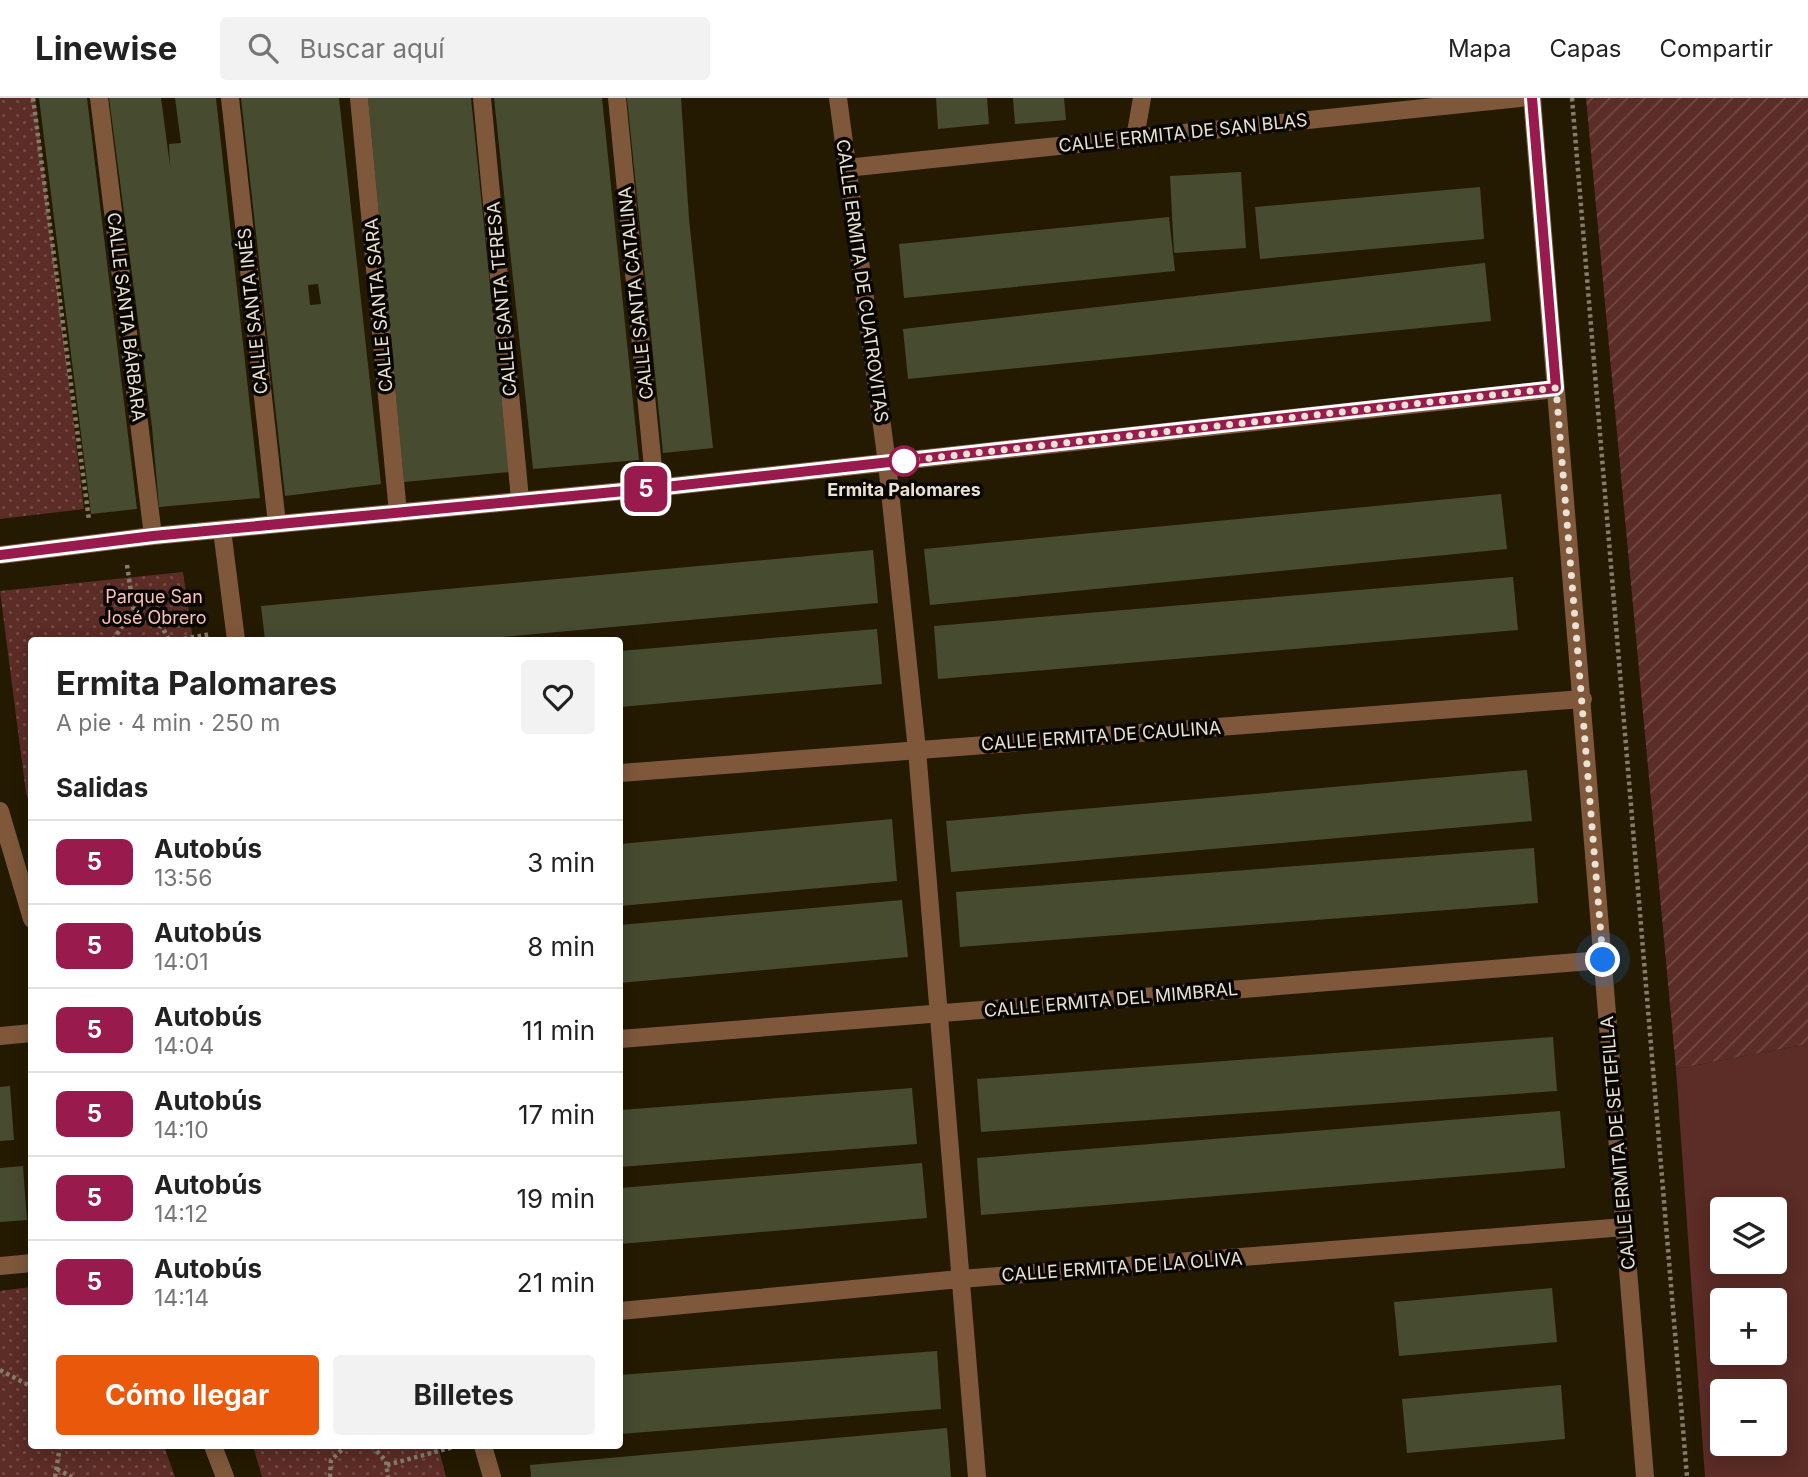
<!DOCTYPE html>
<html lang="es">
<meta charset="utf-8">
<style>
:root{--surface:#fff;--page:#f2f2f2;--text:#222;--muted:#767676;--line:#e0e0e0;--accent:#ea580c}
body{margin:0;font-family:Inter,sans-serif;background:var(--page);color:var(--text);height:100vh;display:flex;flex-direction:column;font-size:26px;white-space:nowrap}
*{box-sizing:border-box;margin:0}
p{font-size:23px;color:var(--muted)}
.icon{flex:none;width:38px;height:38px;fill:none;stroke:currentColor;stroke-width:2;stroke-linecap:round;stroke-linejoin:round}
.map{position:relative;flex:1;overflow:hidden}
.panel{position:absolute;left:28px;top:539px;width:595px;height:812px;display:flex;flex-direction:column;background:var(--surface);border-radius:7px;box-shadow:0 4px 18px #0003}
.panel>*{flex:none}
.badge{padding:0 14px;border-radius:10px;font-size:24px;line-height:46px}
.fabs{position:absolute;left:1710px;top:1099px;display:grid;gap:14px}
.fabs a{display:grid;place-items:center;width:77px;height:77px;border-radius:7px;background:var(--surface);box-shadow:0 4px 18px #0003;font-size:35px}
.you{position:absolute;width:35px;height:35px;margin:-18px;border:5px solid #fff;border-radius:50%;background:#1a73e8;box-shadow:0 0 0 10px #1a73e833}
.map>.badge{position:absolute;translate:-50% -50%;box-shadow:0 0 0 4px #fff}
h2{padding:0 28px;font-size:26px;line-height:63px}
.round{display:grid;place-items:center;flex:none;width:74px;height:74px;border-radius:7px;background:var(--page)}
.overview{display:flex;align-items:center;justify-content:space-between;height:119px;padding:0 28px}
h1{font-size:33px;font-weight:700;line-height:52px}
.action{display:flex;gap:14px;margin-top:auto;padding:14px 28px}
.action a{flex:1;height:80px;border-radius:7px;background:var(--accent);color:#fff;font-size:28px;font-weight:700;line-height:80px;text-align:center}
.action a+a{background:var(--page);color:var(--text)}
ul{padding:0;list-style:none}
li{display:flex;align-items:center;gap:21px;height:84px;padding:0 28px;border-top:2px solid var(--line)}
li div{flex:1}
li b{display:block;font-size:26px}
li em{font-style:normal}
li .badge{min-width:77px;font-weight:700;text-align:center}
header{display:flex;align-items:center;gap:42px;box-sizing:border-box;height:98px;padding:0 35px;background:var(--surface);border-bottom:2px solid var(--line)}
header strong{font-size:33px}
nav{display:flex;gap:38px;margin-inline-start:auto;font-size:24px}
.search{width:490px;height:63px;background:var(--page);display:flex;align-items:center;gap:18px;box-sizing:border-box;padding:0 24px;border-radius:7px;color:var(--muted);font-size:26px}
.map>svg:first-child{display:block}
.grass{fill:#5c2c26;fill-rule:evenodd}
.park{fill:url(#park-dots)}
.garden{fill:url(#garden-furrows)}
.building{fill:#474b30;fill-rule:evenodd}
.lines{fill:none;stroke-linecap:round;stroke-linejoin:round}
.path{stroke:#867d69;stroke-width:4.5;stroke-dasharray:3.5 3.5;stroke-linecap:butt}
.pedestrian{stroke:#7f583b;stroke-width:18}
.minor{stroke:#7f583b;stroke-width:18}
.tertiary{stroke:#7f583b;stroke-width:18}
.line-casing{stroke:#fff;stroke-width:16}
.line{stroke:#991b4d;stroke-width:10}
.walk{stroke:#e9e2d3;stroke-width:7;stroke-dasharray:0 12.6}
.stop-dot{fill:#fff;stroke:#991b4d;stroke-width:3.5}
.labels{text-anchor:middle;stroke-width:7;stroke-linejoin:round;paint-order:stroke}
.street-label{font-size:18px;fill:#e9e2d3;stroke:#090601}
.stop-label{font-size:18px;font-weight:bold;fill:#e9e2d3;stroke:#090601}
.park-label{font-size:18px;fill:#fdc1b8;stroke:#090601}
</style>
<header>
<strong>Linewise</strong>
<div class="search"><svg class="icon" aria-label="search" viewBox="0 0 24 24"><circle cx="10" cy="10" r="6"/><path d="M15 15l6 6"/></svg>Buscar aquí</div>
<nav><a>Mapa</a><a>Capas</a><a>Compartir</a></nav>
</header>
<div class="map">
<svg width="1808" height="1379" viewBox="0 0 1808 1379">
<defs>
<pattern id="park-dots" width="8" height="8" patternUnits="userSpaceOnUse" patternTransform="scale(1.75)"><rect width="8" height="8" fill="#5c2c26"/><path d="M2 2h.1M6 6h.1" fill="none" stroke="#734a45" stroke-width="1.8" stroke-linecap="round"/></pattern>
<pattern id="garden-furrows" width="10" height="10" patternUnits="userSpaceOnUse" patternTransform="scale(1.75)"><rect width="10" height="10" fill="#5c2c26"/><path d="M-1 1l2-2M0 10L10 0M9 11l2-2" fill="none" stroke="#734a45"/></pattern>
</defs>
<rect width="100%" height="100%" fill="#241a01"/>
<path class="grass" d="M1808,946V1379H1705L1676,971ZM1722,1111H1774V1164H1722ZM1722,1202H1774V1255H1722ZM1722,1293H1774V1346H1722Z"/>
<path class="park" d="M0,0H35L84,411L0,421Z
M183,474L193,542H32L31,712L26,695L0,493Z
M31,1189L32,1348H164L175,1379H0V1193Z
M253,1348H438L446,1379H262Z"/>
<path class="garden" d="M1586,0H1808V946L1676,971Z"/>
<path class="building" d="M39,0H87L137,411L91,416Z
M109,0H161L170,68L169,46L181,45L175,0H216L260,400L159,409L152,329Z
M241,0H339L381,386L285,398ZM318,186L321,206L310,207L308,187Z
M368,0H471L509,374L404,384Z
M494,0H602L639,362L533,371Z
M627,0H681L689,121L713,350L663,355Z
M936,0H987L989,26L938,31Z
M1013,0H1064L1066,22L1015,26Z
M1241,74L1246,150L1174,155L1170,78Z
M1480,89L1484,141L1260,161L1255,109Z
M1169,119L1175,173L904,200L899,146Z
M1485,165L1491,223L908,281L903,231Z
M1501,396L1507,451L930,507L924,451Z
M873,452L878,505L469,542H265L261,508Z
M1513,479L1518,532L938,581L934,528Z
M877,531L882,586L620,609V553Z
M1527,672L1532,723L951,774L946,723Z
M892,721L897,783L620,808V746Z
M1534,750L1538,805L960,849L956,794Z
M902,802L908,859L620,885V827Z
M1553,939L1557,993L981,1034L977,981Z
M10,988L14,1042L0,1043V989Z
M912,990L917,1046L620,1069V1012Z
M1560,1013L1565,1070L981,1117L977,1060Z
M922,1065L927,1120L620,1146V1090Z
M23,1068L27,1122L0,1124V1070Z
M1552,1190L1557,1244L1399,1258L1394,1204Z
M937,1253L941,1311L620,1336V1277Z
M1561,1287L1565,1341L1407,1355L1402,1301Z
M947,1330L951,1379H531L530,1367Z"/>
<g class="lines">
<path class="path" d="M33,0L89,422
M1572,0L1687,1379
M127,467L135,521
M113,542L123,527L144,521L162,529L169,542
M177,542L211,536
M0,1272L32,1289
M372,1348L386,1363L388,1379
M387,1367L457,1348
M57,1371L72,1379
M55,1379L60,1348
M330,1379L331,1362L346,1348"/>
<path class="pedestrian" d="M887,365L917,652L977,1379"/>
<path class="minor" d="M99,0L153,438
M230,0L277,426
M359,0L398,415
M482,0L520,401
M617,0L655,390
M838,0L887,365
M1135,40L1142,0
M846,70L1520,0
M222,432L236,542
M620,675L1583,601
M0,938L32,935
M620,941L1603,862
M0,1168L32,1165
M620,1213L960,1181L1625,1129
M483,1348L492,1379"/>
<path class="tertiary" d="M1532,0L1645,1379
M0,457L153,438L655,390L1556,291
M0,713L32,821
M213,1348L225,1379"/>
</g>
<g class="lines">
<defs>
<path id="line" d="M0,457L153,438L656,390L1556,290L1532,0"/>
</defs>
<use href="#line" class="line-casing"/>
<use href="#line" class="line"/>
<path class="walk" d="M904,363L1556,290L1603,862"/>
</g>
<circle class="stop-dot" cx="904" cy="363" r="14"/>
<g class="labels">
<g class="street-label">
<text transform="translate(1183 35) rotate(-6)" y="6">CALLE ERMITA DE SAN BLAS</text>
<text transform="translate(862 183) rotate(82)" y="6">CALLE ERMITA DE CUATROVITAS</text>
<text transform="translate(636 195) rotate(-96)" y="6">CALLE SANTA CATALINA</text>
<text transform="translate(502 201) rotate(-95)" y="6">CALLE SANTA TERESA</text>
<text transform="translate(379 207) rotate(-95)" y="6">CALLE SANTA SARA</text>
<text transform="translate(253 213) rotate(-96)" y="6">CALLE SANTA INÉS</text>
<text transform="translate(126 219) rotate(83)" y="6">CALLE SANTA BÁRBARA</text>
<text transform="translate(1101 638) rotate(-4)" y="6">CALLE ERMITA DE CAULINA</text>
<text transform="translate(1111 902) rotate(-5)" y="6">CALLE ERMITA DEL MIMBRAL</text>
<text transform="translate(1618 1045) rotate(-95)" y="6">CALLE ERMITA DE SETEFILLA</text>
<text transform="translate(1122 1169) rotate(-4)" y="6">CALLE ERMITA DE LA OLIVA</text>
</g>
<g class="stop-label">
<text x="904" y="398">Ermita Palomares</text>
</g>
<g class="park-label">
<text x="154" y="505">Parque San<tspan x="154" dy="21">José Obrero</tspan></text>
</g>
</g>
</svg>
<div class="fabs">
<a><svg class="icon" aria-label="layers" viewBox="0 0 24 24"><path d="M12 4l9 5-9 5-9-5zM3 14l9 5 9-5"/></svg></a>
<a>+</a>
<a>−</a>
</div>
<div class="you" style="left:1603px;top:862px"></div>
<b class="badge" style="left:646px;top:391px;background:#991b4d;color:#fff">5</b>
<section class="panel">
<div class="overview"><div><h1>Ermita Palomares</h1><p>A pie · 4 min · 250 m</p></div><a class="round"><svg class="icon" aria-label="heart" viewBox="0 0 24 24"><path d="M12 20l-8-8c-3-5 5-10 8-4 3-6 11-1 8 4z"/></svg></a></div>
<h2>Salidas</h2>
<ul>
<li><span class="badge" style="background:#991b4d;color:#fff">5</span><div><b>Autobús</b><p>13:56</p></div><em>3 min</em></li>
<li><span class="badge" style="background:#991b4d;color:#fff">5</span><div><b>Autobús</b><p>14:01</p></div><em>8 min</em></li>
<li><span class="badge" style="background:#991b4d;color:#fff">5</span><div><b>Autobús</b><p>14:04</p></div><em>11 min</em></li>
<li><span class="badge" style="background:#991b4d;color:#fff">5</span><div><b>Autobús</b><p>14:10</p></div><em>17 min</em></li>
<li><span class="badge" style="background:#991b4d;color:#fff">5</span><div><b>Autobús</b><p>14:12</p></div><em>19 min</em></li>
<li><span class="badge" style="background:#991b4d;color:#fff">5</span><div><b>Autobús</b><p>14:14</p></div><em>21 min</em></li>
</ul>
<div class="action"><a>Cómo llegar</a><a>Billetes</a></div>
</section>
</div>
